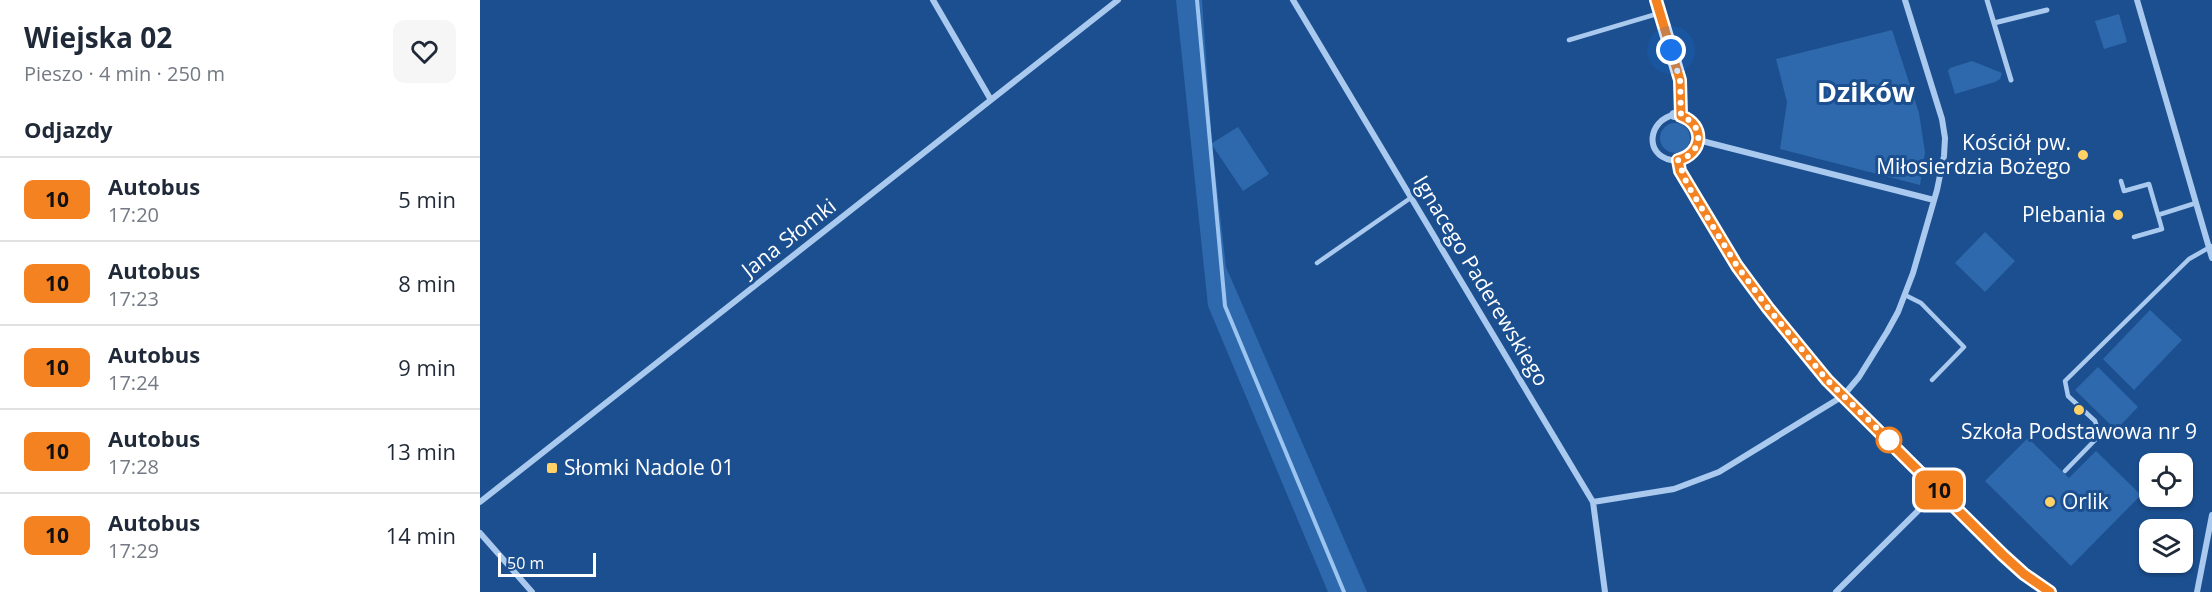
<!DOCTYPE html>
<html lang="pl">
<meta charset="utf-8">
<style>
:root{--surface:#fff;--page:#f6f6f7;--text:#1f2937;--muted:#747a83;--line:#e0e1e3}
body{margin:0;font-family:"Open Sans",sans-serif;background:var(--page);color:var(--text);height:100vh;display:flex;flex-direction:column;font-size:22px;white-space:nowrap}
*{box-sizing:border-box;margin:0}
p{font-size:20px;color:var(--muted)}
.icon{flex:none;width:33px;height:33px;fill:none;stroke:currentColor;stroke-width:2;stroke-linecap:round;stroke-linejoin:round}
.map{position:relative;flex:1;overflow:hidden}
.sheet{display:flex;flex-direction:column;background:var(--surface);width:480px}
.sheet>*{flex:none}
.badge{padding:0 12px;border-radius:9px;font-size:21px;line-height:39px}
.fabs{position:absolute;left:1659px;top:453px;display:grid;gap:12px}
.fabs a{display:grid;place-items:center;width:54px;height:54px;border-radius:12px;background:var(--surface);box-shadow:0 2px 4px #0004;font-size:30px}
.scale{position:absolute;left:18px;bottom:15px;width:98px;box-sizing:border-box;padding-left:6px;border:3px solid #fff;border-top:0;font-size:16px;line-height:21px;white-space:nowrap;color:#fff;-webkit-text-stroke:4px #1b4f8f;paint-order:stroke}
.you{position:absolute;width:30px;height:30px;margin:-15px;border:4px solid #fff;border-radius:50%;background:#1a73e8;box-shadow:0 0 0 9px #1a73e833}
.map>.badge{position:absolute;translate:-50% -50%;box-shadow:0 0 0 3px #fff}
h2{padding:0 24px;font-size:22px;line-height:54px}
.round{display:grid;place-items:center;flex:none;width:63px;height:63px;border-radius:12px;background:var(--page)}
.overview{display:flex;align-items:center;justify-content:space-between;height:102px;padding:0 24px}
h1{font-size:28px;font-weight:700;line-height:45px}
ul{padding:0;list-style:none}
li{display:flex;align-items:center;gap:18px;height:84px;padding:0 24px;border-top:2px solid var(--line)}
li div{flex:1}
li b{display:block;font-size:22px}
li em{font-style:normal}
li .badge{min-width:66px;font-weight:700;text-align:center}
main{display:flex;flex:1;min-height:0}
.map>svg:first-child{display:block}
.green{fill:#2e69ad}
.lines{fill:none;stroke-linecap:round;stroke-linejoin:round}
.stream{stroke:#9cc4f0;stroke-width:4}
.service{stroke:#a9c9ee;stroke-width:4.5}
.pedestrian{stroke:#a9c9ee;stroke-width:5}
.minor{stroke:#a9c9ee;stroke-width:6}
.tertiary{stroke:#a9c9ee;stroke-width:10}
.line-casing{stroke:#fff;stroke-width:14}
.line{stroke:#f58220;stroke-width:9}
.walk{stroke:#fff;stroke-width:6;stroke-dasharray:0 10.8}
.poi-dot{fill:#ffd166;stroke:#1b4f8f;stroke-width:2}
.stop-dot{fill:#fff;stroke:#f58220;stroke-width:3}
.labels{text-anchor:middle;stroke-width:6;stroke-linejoin:round;paint-order:stroke}
.poi-label{font-size:21px;fill:#fff;stroke:#1b4f8f;text-anchor:end}
.street-label{font-size:21px;fill:#fff;stroke:#1b4f8f}
.district-label{font-size:27px;font-weight:bold;fill:#fff;stroke:#1b4f8f}
</style>
<main>
<section class="sheet">
<div class="overview"><div><h1>Wiejska 02</h1><p>Pieszo · 4 min · 250 m</p></div><a class="round"><svg class="icon" aria-label="heart" viewBox="0 0 24 24"><path d="M12 20l-8-8c-3-5 5-10 8-4 3-6 11-1 8 4z"/></svg></a></div>
<h2>Odjazdy</h2>
<ul>
<li><span class="badge" style="background:#f58220;color:#111">10</span><div><b>Autobus</b><p>17:20</p></div><em>5 min</em></li>
<li><span class="badge" style="background:#f58220;color:#111">10</span><div><b>Autobus</b><p>17:23</p></div><em>8 min</em></li>
<li><span class="badge" style="background:#f58220;color:#111">10</span><div><b>Autobus</b><p>17:24</p></div><em>9 min</em></li>
<li><span class="badge" style="background:#f58220;color:#111">10</span><div><b>Autobus</b><p>17:28</p></div><em>13 min</em></li>
<li><span class="badge" style="background:#f58220;color:#111">10</span><div><b>Autobus</b><p>17:29</p></div><em>14 min</em></li>
</ul>
</section>
<div class="map">
<svg width="1732" height="592" viewBox="0 0 1732 592">
<rect width="100%" height="100%" fill="#1b4f8f"/>
<path class="green" d="M696,0H722L732,143L758,127L789,174L763,191L732,145L746,267L887,592H848L728,306Z
M1639,14L1647,42L1624,49L1615,21Z
M1412,30L1439,113L1445,152L1440,185L1300,149L1307,102L1296,59Z
M1492,61L1522,73L1520,79L1515,82L1475,94L1468,71L1470,68Z
M1180 138a15 15 0 1 1 30 0a15 15 0 1 1-30 0Z
M1505,232L1535,261L1505,292L1475,263Z
M1670,310L1702,340L1654,390L1623,359Z
M1618,367L1658,407L1636,430L1595,390Z
M1548,438L1589,478L1616,451L1661,495L1591,566L1505,481Z"/>
<g class="lines">
<path class="stream" d="M717,0L745,306L864,592"/>
<path class="service" d="M1089,40L1180,13
M1641,181L1644,191L1669,184L1678,215L1716,203
M1654,237L1682,229L1678,215
M837,263L932,197
M1425,295L1441,303L1484,347L1452,380
M1585,471L1616,439L1618,430L1615,421L1588,396L1585,381L1709,259L1732,246"/>
<path class="pedestrian" d="M1507,0L1531,80
M1514,23L1567,10"/>
<path class="minor" d="M453,0L511,100
M813,0L1113,502L1125,592
M1176,0L1200,80L1201,115C1229,127 1219,166 1191,160C1164,155 1168,120 1194,115
M1657,0L1732,258
M1218,140L1454,200
M1198,161L1207,184L1257,266L1288,308L1363,396L1523,555L1544,574L1570,592
M0,502L638,0
M1113,502L1194,489L1239,472L1363,396L1379,377L1407,332L1418,312L1433,273L1457,190L1464,156L1465,138L1462,119L1425,0
M0,533L52,592
M1356,592L1459,490
M1717,592L1732,515"/>
<path class="tertiary" d="M1194,115H1201"/>
</g>
<g class="lines">
<defs>
<path id="line" d="M1176,0L1200,80L1201,116C1226,125 1223,154 1198,160L1200,171L1257,266L1288,308L1347,380L1523,555L1544,574L1570,592"/>
</defs>
<use href="#line" class="line-casing"/>
<use href="#line" class="line"/>
<path class="walk" d="M1191,50L1200,80L1201,116C1226,125 1223,154 1198,160L1207,184L1257,266L1288,308L1347,380L1409,440"/>
</g>
<g class="poi-dot">
<circle cx="1603" cy="155" r="6"/>
<circle cx="1638" cy="215" r="6"/>
<circle cx="1599" cy="410" r="6"/>
<rect x="66" y="462" width="12" height="12" rx="3"/>
<circle cx="1570" cy="502" r="6"/>
</g>
<circle class="stop-dot" cx="1409" cy="440" r="12"/>
<g class="labels">
<g class="poi-label">
<text x="1591" y="150">Kościół pw.<tspan x="1591" dy="24">Miłosierdzia Bożego</tspan></text>
<text x="1626" y="222">Plebania</text>
<text x="1599" y="439" text-anchor="middle">Szkoła Podstawowa nr 9</text>
<text x="84" y="475" text-anchor="start">Słomki Nadole 01</text>
<text x="1582" y="509" text-anchor="start">Orlik</text>
</g>
<g class="street-label">
<text transform="translate(309 238) rotate(-38)" y="7">Jana Słomki</text>
<text transform="translate(1001 281) rotate(59)" y="7">Ignacego Paderewskiego</text>
</g>
<g class="district-label">
<text x="1386" y="102">Dzików</text>
</g>
</g>
</svg>
<div class="fabs">
<a><svg class="icon" aria-label="locate" viewBox="0 0 24 24"><circle cx="12" cy="12" r="6"/><path d="M12 2v4M12 18v4M2 12h4M18 12h4"/></svg></a>
<a><svg class="icon" aria-label="layers" viewBox="0 0 24 24"><path d="M12 4l9 5-9 5-9-5zM3 14l9 5 9-5"/></svg></a>
</div>
<div class="scale">50 m</div>
<div class="you" style="left:1191px;top:50px"></div>
<b class="badge" style="left:1459px;top:490px;background:#f58220;color:#111">10</b>
</div>
</main>
